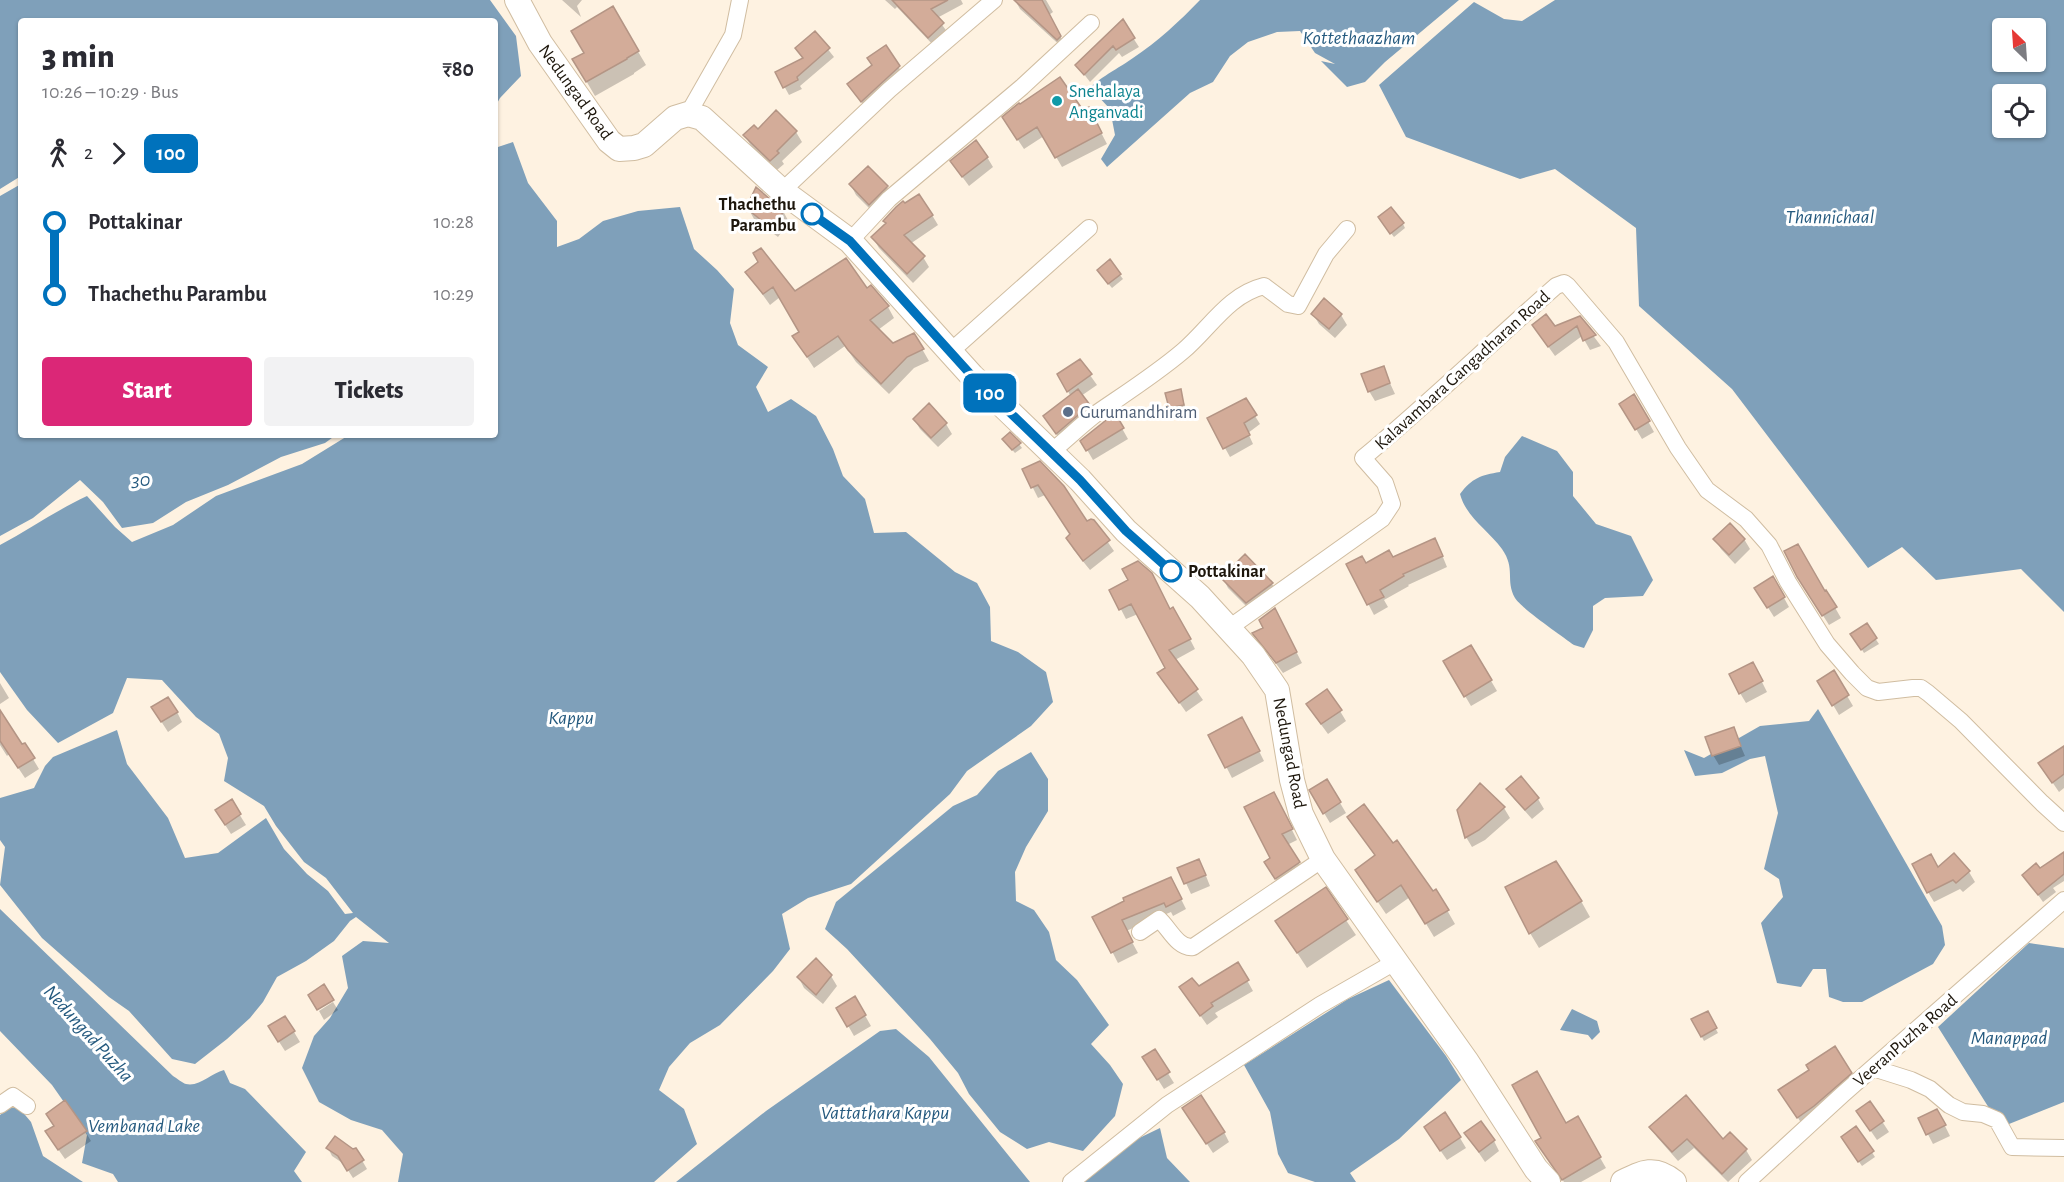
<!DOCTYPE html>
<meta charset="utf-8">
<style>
:root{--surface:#fff;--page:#f2f2f3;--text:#2b2b33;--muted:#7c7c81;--accent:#db2777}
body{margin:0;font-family:"Alegreya Sans",sans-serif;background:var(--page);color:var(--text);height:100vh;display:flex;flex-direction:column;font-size:22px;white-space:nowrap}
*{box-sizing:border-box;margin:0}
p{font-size:20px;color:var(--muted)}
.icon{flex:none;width:33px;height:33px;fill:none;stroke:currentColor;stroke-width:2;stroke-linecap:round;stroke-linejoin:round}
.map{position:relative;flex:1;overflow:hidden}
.drawer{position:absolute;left:18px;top:18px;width:480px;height:420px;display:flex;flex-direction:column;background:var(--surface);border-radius:6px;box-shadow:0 2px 4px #0004}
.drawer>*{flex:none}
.badge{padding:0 12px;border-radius:9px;font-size:21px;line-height:39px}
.needle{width:39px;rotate:335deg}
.buttons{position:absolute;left:1992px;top:18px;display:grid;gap:12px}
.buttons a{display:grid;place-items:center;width:54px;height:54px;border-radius:6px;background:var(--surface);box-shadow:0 2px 4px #0004;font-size:30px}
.map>.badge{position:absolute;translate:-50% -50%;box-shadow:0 0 0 3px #fff}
.legs{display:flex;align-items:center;gap:9px;height:66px;padding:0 24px;font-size:20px}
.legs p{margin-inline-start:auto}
.head{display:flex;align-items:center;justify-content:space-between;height:102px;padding:0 24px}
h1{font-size:33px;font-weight:800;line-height:45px}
.button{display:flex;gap:12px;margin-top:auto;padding:12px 24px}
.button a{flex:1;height:69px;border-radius:6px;background:var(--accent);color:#fff;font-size:24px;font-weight:800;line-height:69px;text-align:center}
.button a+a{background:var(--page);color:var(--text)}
ul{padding:0 24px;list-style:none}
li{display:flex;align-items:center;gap:21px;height:72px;font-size:22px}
li i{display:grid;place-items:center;width:9px;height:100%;margin:0 8px;background:currentColor}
li i::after{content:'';width:15px;height:15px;margin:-8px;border:4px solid;border-radius:50%;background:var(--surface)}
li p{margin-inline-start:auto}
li:first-child i{background:linear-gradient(#0000 50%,currentColor 0)}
li:last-child i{background:linear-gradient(currentColor 50%,#0000 0)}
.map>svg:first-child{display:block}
.water{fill:#7fa0ba;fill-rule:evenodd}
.shadow{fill:#0003}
.building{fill:#d3ac99;stroke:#b49585;stroke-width:1.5}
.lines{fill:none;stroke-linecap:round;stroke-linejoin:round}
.street-casing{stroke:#d0bda1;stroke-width:18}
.secondary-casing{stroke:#d0bda1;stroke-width:26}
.street{stroke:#fff;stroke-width:16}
.secondary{stroke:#fff;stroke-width:24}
.line-1-casing{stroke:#fff;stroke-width:14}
.line-1{stroke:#0072bc;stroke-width:9}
.culture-dot{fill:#0f9aa8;stroke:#fff;stroke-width:2}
.stop-1-dot{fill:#fff;stroke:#0072bc;stroke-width:3}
.service-dot{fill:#5c6f8a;stroke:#fff;stroke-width:2}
.labels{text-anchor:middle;stroke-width:6;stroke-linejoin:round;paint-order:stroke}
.culture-label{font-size:18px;fill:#0d838f;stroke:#fff;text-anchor:start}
.street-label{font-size:18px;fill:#1d160c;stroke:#fff}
.stop-label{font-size:18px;font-weight:bold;fill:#1d160c;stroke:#fff;text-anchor:end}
.service-label{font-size:18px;fill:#4e5e75;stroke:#fff;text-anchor:start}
.water-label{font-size:20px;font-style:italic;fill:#255a7f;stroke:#fff}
</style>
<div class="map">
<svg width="2064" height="1182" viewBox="0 0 2064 1182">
<rect width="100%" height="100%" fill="#fef2e1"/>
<path class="water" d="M0,0H490L516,36L521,76L500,98L495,107V21H21V176L0,189Z
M1200,0H1459L1385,62L1365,82L1347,87L1321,61L1335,64L1315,53L1300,31L1277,32L1248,42L1230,56L1213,82L1190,93L1107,167L1101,159L1115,135L1110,109L1096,94L1081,97C1097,78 1113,72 1133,58C1157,42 1180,21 1200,0Z
M1555,0H2064V612L2021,569L1936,580L1902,547L1868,568L1732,389L1639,306L1636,228L1555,169L1520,179L1406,137L1379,85L1474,2L1504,19L1522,21ZM2002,28H2036V62H2002ZM2002,94H2036V128H2002Z
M513,142L528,183L557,221V247L579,239L603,221L638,211L680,207L694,249L717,270L734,289L730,323L738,345L768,367L756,387L768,412L791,399L816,416L833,449L843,476L865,499L874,533L906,532L955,572L977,583L990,607L991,641L1018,652L1046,672L1053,702L1031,726L967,771L950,794L851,884L808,898L782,914L790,949L773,971L720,1025L690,1043L669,1067L659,1090L684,1109L697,1144L654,1182H398L403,1154L382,1130L351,1120L319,1102L302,1068L314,1036L330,1018L348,988L342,956L363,941L389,943L356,917L350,921L334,941L306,961L277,977L263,1002L250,1018L227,1039L195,1064L172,1059L129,1011L109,997L42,938L0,885L5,847L0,840V798L34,788L45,766L53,757L117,730L127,764L168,818L185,858L218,853L266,818L284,849L307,874L328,891L345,914L353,913L326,878L304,862L276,826L264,806L224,781L228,758L219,734L196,717L162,680L127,678L113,713L58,743L27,710L0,672V545C30,529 57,510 87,496L115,527L132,542L173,525L216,496L302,464L349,435H495V148Z
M21,184V435H336L325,443L281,457L228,485L186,502L153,523L122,528L103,502L80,480L33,518L0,536V196Z
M1522,436L1557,451L1573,472V496L1596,524L1631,536L1653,580L1643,596L1605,598L1593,606V630L1584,648L1574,645C1562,636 1521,608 1515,598C1505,580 1516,569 1502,549C1488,530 1466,517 1460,494C1472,478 1481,475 1500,472L1505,457Z
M1818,709L1942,926L1945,945L1933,964L1862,1002H1843L1829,997L1826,969H1813L1801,987L1777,983L1761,923L1783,897L1779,879L1764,869L1778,813L1765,756L1750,759L1722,773L1695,776L1684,750L1704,758L1760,726L1809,721Z
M1031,752L1048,779V811L1026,847L1015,872L1016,901L1034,910L1049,932L1056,960L1077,980L1109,1025L1091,1044L1110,1065L1123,1084L1115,1116L1083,1151L1049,1142L1027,1149L1000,1132L969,1094L958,1073L930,1039L847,949L825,929L836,902L953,806L977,795L998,771Z
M0,909L173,1076C177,1078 182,1083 186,1084C200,1087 211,1073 224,1070L230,1083L245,1089L306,1152L294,1171L302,1182H118L113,1174L82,1163L87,1135L52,1085L0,1031Z
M2029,943L2064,948V1102L2004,1126L1989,1108L1938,1027Z
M1389,980L1446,1056L1461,1080L1399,1139L1350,1173L1356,1182H1315L1288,1173L1278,1154L1270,1112L1244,1065L1348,999Z
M1572,1009L1597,1021L1600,1032L1592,1040L1588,1035L1560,1030Z
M896,1029L929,1057L1030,1182H676L766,1111L880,1031Z
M15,1103L31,1122L43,1156L83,1182H0V1115Z
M1160,1128L1167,1158L1190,1182H1080L1131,1142Z"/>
<path class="shadow" d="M562,0H582L577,6L581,17Z
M885,0H961L963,4L937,18L948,33L934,46L897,7L895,9Z
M1015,0H1046L1053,12L1049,15L1066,47L1064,49L1020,9Z
M612,8L646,65L634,73V74L595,96L574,60L585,53Z
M1122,21L1139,47L1122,57L1119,53L1090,82L1077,65Z
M815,33L834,57L800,86L802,89L789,95L777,73L804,60L796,49Z
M886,48L905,77L868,111L848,84L873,65Z
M1083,112L1094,119L1107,144L1062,167L1044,136L1024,149L1010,128Z
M758,131L796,132L802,142L782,161L784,164L777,170L751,146L745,136Z
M987,157L993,167L969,186L958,171Z
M851,185L887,187L893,197L875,214L856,195Z
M748,208L783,211L789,222L778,237L754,219Z
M932,215L938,225L910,244L923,257L929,267L913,283L879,248L873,238Z
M1382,222L1403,224L1405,228L1394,237Z
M1110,262L1123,279L1112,288L1101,275Z
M747,273L794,294L867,290L871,288L888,307L894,318L878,330L893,345L914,335L929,361L914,368L889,394L856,362L845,346L814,368L801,348V332L780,297L770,305Z
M1313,314L1341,315L1347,325L1335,338L1319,324Z
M1579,317L1601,346L1590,350L1582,336L1555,356L1540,335Z
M1080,361L1097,385L1081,396L1095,416L1063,443L1051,427L1071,397L1059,374Z
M1383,368L1395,394L1375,401L1369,391Z
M1180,390L1186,409L1173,412L1166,394Z
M1634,396L1654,432L1642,439L1621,404Z
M1115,416L1128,439L1093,460L1082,441Z
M1255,416L1260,424L1248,433L1253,444L1230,457L1209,419Z
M914,419L946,424L952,434L938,447L920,429Z
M1007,444H1019L1022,448L1015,453Z
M1024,470L1087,523L1093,521L1114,551L1090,570L1073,549L1068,539L1072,535L1045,495L1038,498Z
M1715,539H1744L1750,549L1735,564L1721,549Z
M1440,550L1447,567L1408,585L1409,586L1384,600L1388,607L1374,615L1348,565H1366Z
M1223,578L1272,584L1278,594L1252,612L1228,588Z
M1773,578L1789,607L1774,617L1762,598Z
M1805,587L1826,592L1841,618L1829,625Z
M1111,590L1170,610L1179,618L1195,649L1175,660L1203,700L1186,712L1159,674L1166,668L1138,614L1126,619Z
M1280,620L1302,663L1283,673L1254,634Z
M1866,625L1879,644L1864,653L1852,634Z
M1471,647L1497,691L1471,706L1445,662Z
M1833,672L1853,706L1839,715L1819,681Z
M1758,674L1767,692L1746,703L1740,693Z
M0,683L9,698L0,704Z
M1340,711L1346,721L1328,734L1314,715Z
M177,712L182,722L168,732L159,718Z
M0,727L33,759L39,769L25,778L9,754L7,756L0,745Z
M1733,728L1745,756L1719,765L1713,755Z
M1248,729L1264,761L1232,778L1210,735Z
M2064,752V788L2059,792L2046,773Z
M1521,779L1538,799L1544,809L1532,819L1514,799L1508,789Z
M1327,781L1346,813L1330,823L1311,791Z
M1480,785L1504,808L1510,818L1485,840L1472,847L1466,837Z
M231,801L246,825L231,834L222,820Z
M1279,804L1297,840L1287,845L1305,872L1282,888L1271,873Z
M1349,817L1393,845L1433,893L1436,891L1455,924L1434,937L1410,897L1386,914L1365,883L1376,857Z
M2064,853V881L2053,888L2056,892L2043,902L2024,875L2040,870Z
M1179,868L1204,871L1210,886L1191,894Z
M1938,869L1969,872L1975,882L1963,892L1960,889L1934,902L1928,892Z
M1176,889L1186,909L1173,916L1171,912L1126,931L1138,953L1118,963L1095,918Z
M1325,889L1356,935L1307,968L1277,922Z
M1581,901L1590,917L1539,948L1530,933Z
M1238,964L1253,991L1215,1013L1218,1017L1207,1025L1181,988H1198Z
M831,976L837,986L823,1004L804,988L799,978Z
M855,998L871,1026L854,1036L838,1008Z
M333,1002L338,1010L324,1020L319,1011Z
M1707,1013L1718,1033L1704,1041L1693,1020Z
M294,1032L300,1042L285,1051L276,1037Z
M1834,1048L1854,1081L1802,1124L1784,1097Z
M1154,1051L1174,1083L1164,1089L1150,1067Z
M1870,1103L1889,1132L1877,1140L1864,1121Z
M1190,1118L1224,1132L1229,1142L1213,1153Z
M1577,1118L1606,1168L1581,1182H1564L1543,1151L1565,1125Z
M1920,1119L1942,1120L1950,1136L1933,1144Z
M55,1127L85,1131L91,1141L65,1159L53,1142Z
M1651,1127L1723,1141L1746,1150L1752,1160L1728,1182L1694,1148L1678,1161L1657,1137Z
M1856,1128L1875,1157L1862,1166L1845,1142Z
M1466,1134L1494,1141L1499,1151L1485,1162Z
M1431,1137L1460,1138L1466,1148L1447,1160Z
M328,1148L356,1150L367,1169L353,1178L344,1164L332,1156Z"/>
<path class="building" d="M892,0H948L931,9L944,23L928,38Z
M1014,0H1042L1061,36L1057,40Z
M613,6L639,51L627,58V59L586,82L572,59L584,53L571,31Z
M1123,19L1135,38L1116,50L1113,46L1084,75L1075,65Z
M815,31L830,48L797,77L798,80L783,88L775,72L803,58L795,48Z
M886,45L900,66L861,102L847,84L872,65L867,58Z
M1060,77L1083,110L1089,107L1102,133L1055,158L1037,127L1017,140L1002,117L1019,103L1020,104Z
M776,110L797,131L777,151L779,153L770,161L743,135L754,125L758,129Z
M976,140L988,157L962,177L950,161Z
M868,166L888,186L869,205L849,184Z
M756,187L784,211L771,228L746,208Z
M919,194L933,215L904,235L925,256L907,274L871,237L886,223L883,221L896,207L903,201L905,203Z
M1391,207L1404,223L1390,234L1378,217Z
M761,248L795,291L846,258L867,288L871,285L889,306L870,320L893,343L914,333L924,349L907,357L881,384L848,350L838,336L807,357L792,336L799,332L773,287L763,294L745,272L758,262L753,253Z
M1110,259L1121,274L1108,284L1097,270Z
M1324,298L1342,314L1329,329L1311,314Z
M1546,314L1555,326L1580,316L1596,335L1583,341L1577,326L1548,347L1532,325Z
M1080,359L1092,374L1067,392L1057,374Z
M1384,366L1390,383L1368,392L1361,374Z
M1078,389L1090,405L1056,434L1043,416Z
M1181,389L1184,405L1169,408L1165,393Z
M1634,394L1650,421L1635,430L1619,404Z
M1246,398L1257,415L1244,423L1250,435L1223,449L1207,418Z
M929,403L947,423L931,438L913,419Z
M1115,413L1124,428L1086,451L1080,441Z
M1010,432L1021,443L1012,450L1002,439Z
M1040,461L1064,486L1087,521L1091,519L1094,520L1110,540L1083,561L1066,538L1070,534L1038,485L1031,488L1022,469Z
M1730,523L1745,539L1729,555L1713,539Z
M1435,538L1443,556L1403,574L1404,576L1380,590L1384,597L1367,605L1346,564L1362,556L1366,563L1389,550L1393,557Z
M1798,544L1825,591L1826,590L1837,607L1822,616L1797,577L1784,551Z
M1245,554L1273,583L1246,603L1221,578Z
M1138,561L1152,573L1170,609L1173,607L1191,639L1169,650L1198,689L1179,703L1157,673L1165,668L1131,604L1119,610L1109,590L1128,580L1122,569Z
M1773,576L1785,597L1767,608L1754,588Z
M1275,608L1297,652L1276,663L1252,633L1263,628L1259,620Z
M1867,623L1877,638L1861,650L1850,634Z
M1471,645L1492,680L1464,697L1443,661Z
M1753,662L1763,681L1739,694L1729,674Z
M1834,670L1849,695L1832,706L1817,681Z
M1327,689L1342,710L1321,724L1306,704Z
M168,697L178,712L161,722L151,707Z
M0,710L22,744L25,743L35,758L18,768L0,741Z
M1242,717L1260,751L1225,768L1208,735Z
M1734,727L1741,746L1712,756L1705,737Z
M2064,746V774L2052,783L2038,763Z
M1521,776L1539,798L1525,810L1506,789Z
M1327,779L1341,802L1323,814L1309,790Z
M1480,783L1505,807L1479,830L1465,838L1457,810Z
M1274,792L1293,829L1282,834L1300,862L1275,879L1264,862L1270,858L1244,807Z
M232,799L241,814L225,825L215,810Z
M1364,804L1393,843L1397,840L1433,891L1436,889L1449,910L1425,924L1401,885L1377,902L1355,870L1375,855L1347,817Z
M2064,852V874L2038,895L2022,875L2036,863L2040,868Z
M1954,853L1970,871L1956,883L1953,880L1927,893L1912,864L1931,854L1938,867Z
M1199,859L1206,875L1184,884L1177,868Z
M1556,861L1582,901L1529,934L1505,887Z
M1171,877L1182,899L1166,907L1164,903L1122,920L1133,942L1111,953L1092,917L1124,901L1123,898Z
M1326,887L1348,919L1297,953L1275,921Z
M816,958L832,975L816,995L797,977Z
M1238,962L1249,980L1211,1003L1213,1006L1200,1016L1179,987L1192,978L1199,986Z
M324,984L334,1000L317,1010L308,995Z
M855,996L866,1015L847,1027L836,1008Z
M1708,1011L1717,1028L1701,1037L1691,1019Z
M285,1016L295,1031L278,1042L268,1026Z
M1835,1046L1852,1073L1814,1106L1797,1118L1778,1090L1809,1070L1806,1065Z
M1155,1049L1170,1072L1157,1080L1142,1057Z
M1537,1071L1566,1123L1578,1116L1601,1157L1562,1180L1535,1141L1541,1138L1512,1085Z
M1201,1095L1225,1132L1206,1144L1182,1108Z
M1686,1095L1723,1139L1730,1132L1747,1149L1722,1174L1687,1139L1672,1152L1649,1127Z
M65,1100L87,1131L58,1150L45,1131L54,1126L46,1114Z
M1870,1101L1884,1121L1870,1131L1856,1111Z
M1937,1109L1946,1125L1926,1135L1918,1118Z
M1445,1112L1461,1137L1440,1151L1424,1127Z
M1481,1121L1495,1140L1479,1152L1464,1133Z
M1856,1126L1874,1151L1858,1162L1841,1137Z
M335,1136L353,1149L356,1148L364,1160L347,1171L338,1156L326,1148Z"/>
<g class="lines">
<defs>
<path id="street" d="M688,114L733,35L740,0
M782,191L889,90L994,0
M850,241L889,199L1022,87L1091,23
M950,352L1089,228
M1051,452C1067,439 1081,425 1097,413C1126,393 1156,374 1183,351C1210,328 1228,295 1264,286L1288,304L1298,306L1326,254L1347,229
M1229,628L1382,519L1392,504L1385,483L1363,458C1429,403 1491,343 1556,286L1564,283L1568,286L1616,342L1678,448L1707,490L1746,519L1769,545L1788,582L1827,644L1852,673L1867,688L1878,692L1913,688H1921L1928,693L1961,721L2042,803L2064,823
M1140,932L1159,919C1169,928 1178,949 1193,947L1323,859
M1873,1068L1911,1080L1930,1089L1949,1105L1963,1112L1983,1114L1997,1120L2012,1147L2064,1148
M0,1105L13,1096L27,1106
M1071,1182L1167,1105L1320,1005L1395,962
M1747,1182L1843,1094L2064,900"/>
<path id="secondary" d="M517,0L540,43L609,141L619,149L634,148L644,145L675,118L688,114L702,118L782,191L850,241L972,376L1080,480L1126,531L1200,597L1253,655L1277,690L1292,780L1301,814L1323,859L1467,1062L1536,1169L1548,1182
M1623,1182C1643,1172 1655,1166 1674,1182"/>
</defs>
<use href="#street" class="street-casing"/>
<use href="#secondary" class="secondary-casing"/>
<use href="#street" class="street"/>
<use href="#secondary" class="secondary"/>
</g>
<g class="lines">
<defs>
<path id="line-1" d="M812,214L850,241L972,376L1080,480L1126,531L1171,571"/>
</defs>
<use href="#line-1" class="line-1-casing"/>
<use href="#line-1" class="line-1"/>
</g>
<circle class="culture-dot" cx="1057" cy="101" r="6"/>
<g class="stop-1-dot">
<circle cx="812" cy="214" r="10"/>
<circle cx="1171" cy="571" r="10"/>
</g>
<circle class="service-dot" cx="1068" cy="412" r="6"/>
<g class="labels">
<g class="culture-label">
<text x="1069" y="97">Snehalaya<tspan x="1069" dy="21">Anganvadi</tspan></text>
</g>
<g class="street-label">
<text transform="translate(576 92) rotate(54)" y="6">Nedungad Road</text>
<text transform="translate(1462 370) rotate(-42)" y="6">Kalavambara Gangadharan Road</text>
<text transform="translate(1290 753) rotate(79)" y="6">Nedungad Road</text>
<text transform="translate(1905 1040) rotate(-41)" y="6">VeeranPuzha Road</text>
</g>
<g class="stop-label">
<text x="796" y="210">Thachethu<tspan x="796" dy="21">Parambu</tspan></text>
<text x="1188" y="577" text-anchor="start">Pottakinar</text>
</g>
<g class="service-label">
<text x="1080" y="418">Gurumandhiram</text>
</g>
<g class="water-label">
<text x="1359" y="44">Kottethaazham</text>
<text x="1830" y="223">Thannichaal</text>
<text x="141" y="486">30</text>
<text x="571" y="724">Kappu</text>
<text transform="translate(89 1033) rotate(48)" y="7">Nedungad Puzha</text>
<text x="2009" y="1044">Manappad</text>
<text x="885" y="1119">Vattathara Kappu</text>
<text x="144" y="1132">Vembanad Lake</text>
</g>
</g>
</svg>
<div class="buttons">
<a><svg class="needle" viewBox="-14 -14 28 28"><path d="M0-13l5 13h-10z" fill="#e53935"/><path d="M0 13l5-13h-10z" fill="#7c7c81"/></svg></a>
<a><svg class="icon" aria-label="locate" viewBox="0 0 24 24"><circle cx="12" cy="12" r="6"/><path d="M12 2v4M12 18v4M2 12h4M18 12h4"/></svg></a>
</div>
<b class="badge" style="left:990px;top:393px;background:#0072bc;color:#fff">100</b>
<section class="drawer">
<div class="head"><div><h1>3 min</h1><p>10:26 – 10:29 · Bus</p></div><b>₹80</b></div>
<div class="legs"><svg class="icon" aria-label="walk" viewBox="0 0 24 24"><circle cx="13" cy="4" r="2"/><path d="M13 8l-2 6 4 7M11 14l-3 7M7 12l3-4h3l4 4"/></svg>2<svg class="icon" aria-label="forward" viewBox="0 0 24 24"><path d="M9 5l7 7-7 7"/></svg><b class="badge" style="background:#0072bc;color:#fff">100</b></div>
<ul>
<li><i style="color:#0072bc"></i><b>Pottakinar</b><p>10:28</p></li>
<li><i style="color:#0072bc"></i><b>Thachethu Parambu</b><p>10:29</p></li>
</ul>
<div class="button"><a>Start</a><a>Tickets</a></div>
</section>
</div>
